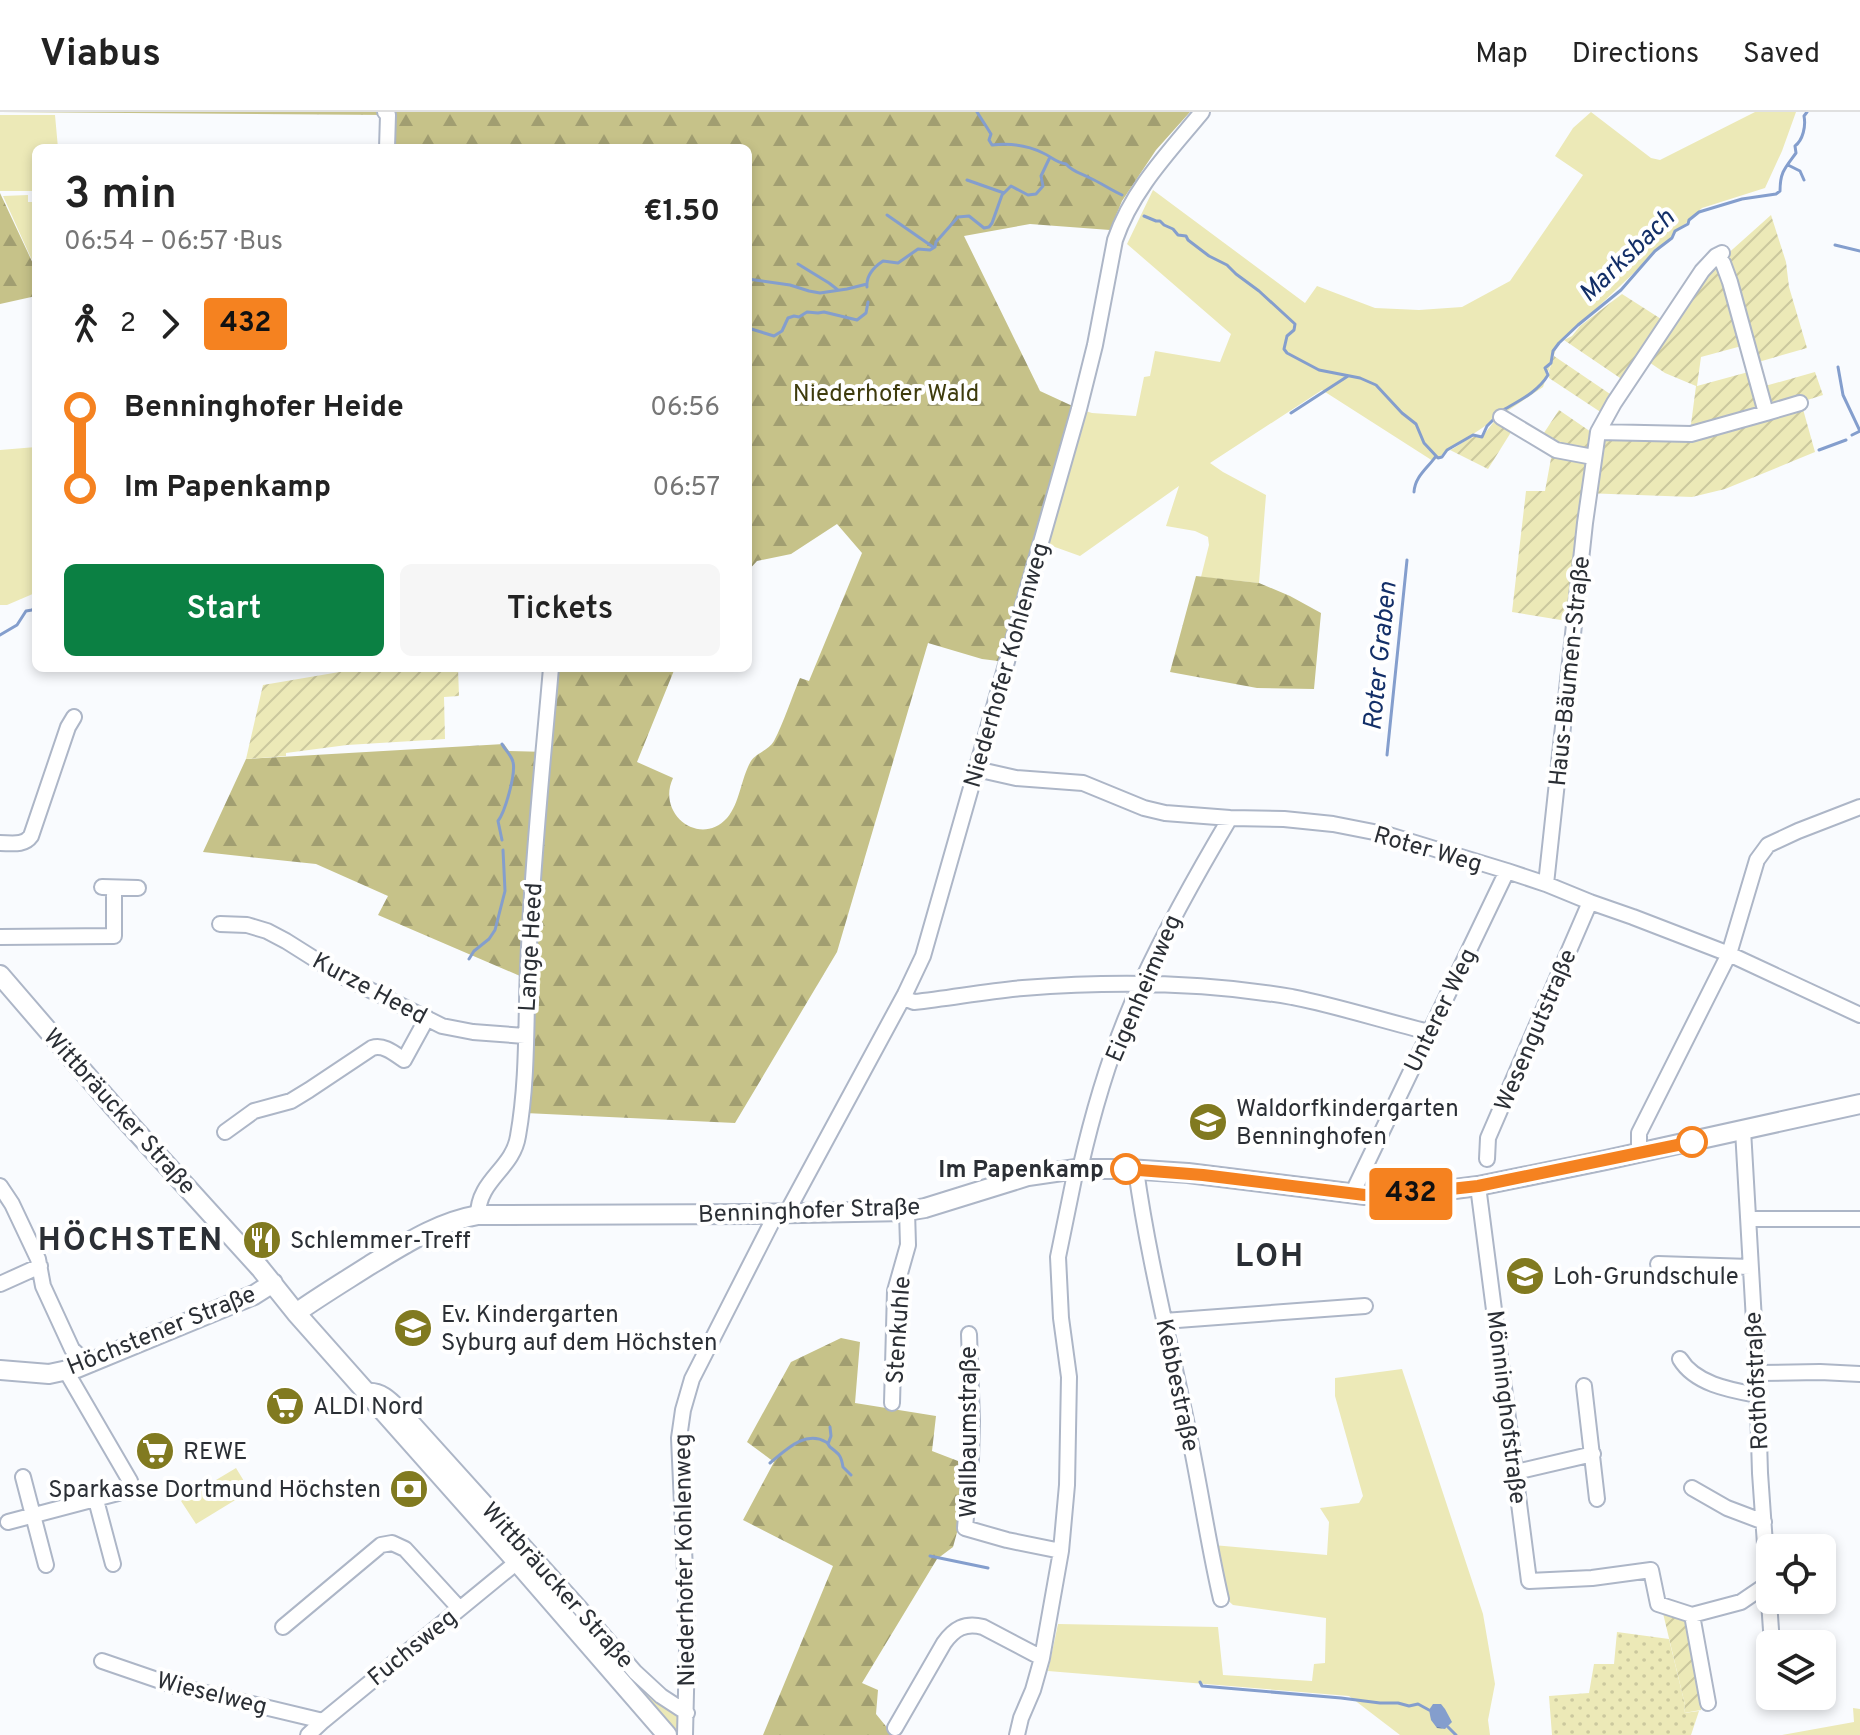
<!DOCTYPE html>
<meta charset="utf-8">
<style>
:root{--surface:#fff;--page:#f6f6f6;--text:#222;--muted:#767676;--line:#e0e0e0;--accent:#0b8043}
body{margin:0;font-family:Overpass,sans-serif;background:var(--page);color:var(--text);height:100vh;display:flex;flex-direction:column;font-size:30px;white-space:nowrap}
*{box-sizing:border-box;margin:0}
p{font-size:26px;color:var(--muted)}
.icon{flex:none;width:44px;height:44px;fill:none;stroke:currentColor;stroke-width:2;stroke-linecap:round;stroke-linejoin:round}
.map{position:relative;flex:1;overflow:hidden}
.sheet{position:absolute;left:32px;top:32px;width:720px;height:528px;display:flex;flex-direction:column;background:var(--surface);border-radius:12px;box-shadow:0 4px 12px #0003}
.sheet>*{flex:none}
.badge{padding:0 16px;border-radius:6px;font-size:28px;line-height:52px}
.fabs{position:absolute;left:1756px;top:1422px;display:grid;gap:16px}
.fabs a{display:grid;place-items:center;width:80px;height:80px;border-radius:12px;background:var(--surface);box-shadow:0 4px 12px #0003;font-size:40px}
.map>.badge{position:absolute;translate:-50% -50%;box-shadow:0 0 0 4px #fff}
.legs{display:flex;align-items:center;gap:12px;height:88px;padding:0 32px;font-size:26px}
.legs p{margin-inline-start:auto}
.head{display:flex;align-items:center;justify-content:space-between;height:136px;padding:0 32px}
h1{font-size:44px;font-weight:600;line-height:60px}
.primary-button{display:flex;gap:16px;margin-top:auto;padding:16px 32px}
.primary-button a{flex:1;height:92px;border-radius:12px;background:var(--accent);color:#fff;font-size:32px;font-weight:600;line-height:92px;text-align:center}
.primary-button a+a{background:var(--page);color:var(--text)}
ul{padding:0 32px;list-style:none}
li{display:flex;align-items:center;gap:28px;height:80px;font-size:30px}
li i{display:grid;place-items:center;width:12px;height:100%;margin:0 10px;background:currentColor}
li i::after{content:'';width:20px;height:20px;margin:-10px;border:6px solid;border-radius:50%;background:var(--surface)}
li p{margin-inline-start:auto}
li:first-child i{background:linear-gradient(#0000 50%,currentColor 0)}
li:last-child i{background:linear-gradient(currentColor 50%,#0000 0)}
header{display:flex;align-items:center;gap:48px;box-sizing:border-box;height:112px;padding:0 40px;background:var(--surface);border-bottom:2px solid var(--line)}
header strong{font-size:38px}
nav{display:flex;gap:44px;margin-inline-start:auto;font-size:28px}
.map>svg:first-child{display:block}
.grass{fill:#ece9b7}
.forest{fill:url(#forest-firs)}
.park{fill:url(#park-dots)}
.garden{fill:url(#garden-furrows)}
.water{fill:url(#water-ripples)}
.lines{fill:none;stroke-linecap:round;stroke-linejoin:round}
.stream{stroke:#849ecd;stroke-width:3}
.minor-casing{stroke:#adb6c7;stroke-width:18}
.major-casing{stroke:#adb6c7;stroke-width:22}
.minor{stroke:#fff;stroke-width:14}
.major{stroke:#fff;stroke-width:18}
.line-1-casing{stroke:#fff;stroke-width:18}
.line-1{stroke:#f58220;stroke-width:12}
.stop-1-dot{fill:#fff;stroke:#f58220;stroke-width:4}
.labels{text-anchor:middle;stroke-width:8;stroke-linejoin:round;paint-order:stroke}
.park-label{font-size:24px;fill:#3e3b0d;stroke:#fff}
.street-label{font-size:24px;fill:#2b2f35;stroke:#fff}
.poi-label{font-size:24px;fill:#2b2f35;stroke:#fff;text-anchor:start}
.stop-label{font-size:24px;font-weight:bold;fill:#2b2f35;stroke:#fff;text-anchor:end}
.water-label{font-size:26px;font-style:italic;fill:#132f68;stroke:#fff}
.district-label{font-size:32px;font-weight:bold;letter-spacing:2px;fill:#2b2f35;stroke:#fff}
</style>
<header>
<strong>Viabus</strong>
<nav><a>Map</a><a>Directions</a><a>Saved</a></nav>
</header>
<div class="map">
<svg width="1860" height="1623" viewBox="0 0 1860 1623">
<defs>
<pattern id="forest-firs" width="22" height="20" patternUnits="userSpaceOnUse" patternTransform="scale(2)"><rect width="22" height="20" fill="#c6c289"/><path d="M5 1l3.5 6h-7zM16 11l3.5 6h-7z" fill="#a19e71"/></pattern>
<pattern id="park-dots" width="8" height="8" patternUnits="userSpaceOnUse" patternTransform="scale(2)"><rect width="8" height="8" fill="#ece9b7"/><path d="M2 2h.1M6 6h.1" fill="none" stroke="#cbc89e" stroke-width="1.8" stroke-linecap="round"/></pattern>
<pattern id="garden-furrows" width="10" height="10" patternUnits="userSpaceOnUse" patternTransform="scale(2)"><rect width="10" height="10" fill="#ece9b7"/><path d="M-1 1l2-2M0 10L10 0M9 11l2-2" fill="none" stroke="#cbc89e"/></pattern>
<pattern id="water-ripples" width="26" height="14" patternUnits="userSpaceOnUse" patternTransform="scale(2)"><rect width="26" height="14" fill="#849ecd"/><path d="M2 4q2-2 4 0t4 0M15 11q2-2 4 0t4 0" fill="none" stroke="#6c81a7"/></pattern>
</defs>
<rect width="100%" height="100%" fill="#f9fbfe"/>
<path class="grass" d="M1591,0L1651,46L1660,48L1755,0H1796L1782,39L1765,76L1702,96L1557,234L1543,275L1433,349L1322,278L1210,351L1223,360L1266,383L1259,471L1201,465L1209,433L1208,425L1195,419L1166,414L1179,374L1080,444L1041,430L1079,297L1092,301L1136,304L1144,265L1150,264L1155,239L1220,250L1231,222L1127,132L1153,78L1305,191L1317,174L1375,196L1419,198L1462,195L1510,169L1583,63L1555,44L1573,16Z
M0,3H55L58,36H36V79H0Z
M28,83V90H36V157L3,84Z
M36,335V484L35,481L7,493H0V338Z
M1402,1257L1483,1502L1495,1572L1488,1608L1490,1623H1400L1349,1584L1048,1559L1058,1512L1218,1515L1223,1563L1312,1569L1314,1552L1325,1551L1326,1506L1233,1493L1223,1484L1213,1433L1327,1443L1329,1410L1320,1396L1359,1391L1363,1384L1335,1284V1266Z
M236,1356L250,1379L196,1412L181,1389Z
M643,1571L680,1602C681,1610 680,1615 673,1620L635,1577Z
M1853,1596L1860,1597V1623H1782L1854,1610Z"/>
<path class="forest" d="M0,0H1190L1156,38L1122,89L1110,118L1030,112L964,124L1040,279L1079,297L1006,550L982,547L928,531L837,840L735,1011L525,1001L527,867L378,803L388,784L316,752L203,740L246,647L504,632L509,639L548,640L553,556H675L637,650L673,666C656,702 700,736 727,706C740,691 741,666 751,649C756,641 769,638 774,629C784,610 791,587 800,566L809,569L862,441L837,412L791,442L757,449L748,459V36H388L387,3Z
M0,81L36,158V184L0,192Z
M1196,464L1259,471L1290,484L1321,501L1314,577L1257,576L1170,560Z
M841,1226L860,1230L855,1291L936,1304L932,1339L958,1349L961,1406L953,1435L937,1447L862,1571L878,1578L876,1602L893,1623H763L833,1454L743,1408L774,1350L747,1330L791,1250Z"/>
<path class="park" d="M1617,1520L1669,1527L1685,1593L1684,1601L1699,1599L1691,1623H1552L1549,1584L1589,1581L1594,1552H1614Z"/>
<path class="garden" d="M1771,103L1786,150L1789,175L1807,236L1755,251L1749,232L1701,245L1697,274L1752,259L1758,276L1815,260L1823,283L1801,290L1815,340L1725,377L1692,385L1584,381L1573,510L1512,500L1526,379H1545L1552,341L1540,327L1559,298L1594,322L1609,323L1690,320L1696,274L1665,261L1640,244L1623,268L1564,228L1572,224L1580,214L1622,182L1672,214L1701,170L1724,145Z
M1554,244L1613,284L1602,301L1549,266V259Z
M1496,307L1513,317L1488,357L1450,338C1462,333 1469,322 1482,325Z
M363,556H458L459,584L444,585L445,627L347,633L286,641V644L246,647L263,573Z
M1662,1497L1687,1504L1702,1591L1701,1598L1684,1601L1685,1593Z"/>
<path class="water" d="M1433,1592H1441L1445,1597L1452,1610L1445,1617L1437,1616L1431,1608L1429,1598Z"/>
<g class="lines">
<path class="stream" d="M977,0L991,22L989,28L992,33C1010,31 1027,33 1043,41C1052,45 1055,50 1066,52C1073,60 1080,61 1090,66C1101,71 1111,78 1122,83
M1788,53L1800,59L1804,68
M967,68L1004,81
M887,103L933,135
M1144,104L1156,109H1160L1164,113L1173,117L1178,123L1186,124L1188,128L1209,144L1227,153L1236,162L1259,179L1295,212L1294,218L1287,224L1284,237L1287,241L1319,258L1360,266L1376,273L1402,301L1416,312L1424,331L1438,346L1442,345L1447,338L1473,323L1482,325L1487,314L1495,306
M1835,133L1860,139
M798,152L829,171L838,178
M748,167L790,173L809,179L820,181L847,177L867,172
M867,175C866,164 874,155 883,149L898,151L918,137L930,138L935,135L936,130L958,105L969,104L984,116L989,115L992,111L1002,83L1011,74L1028,83L1036,82L1043,74L1041,64L1050,45
M748,216L774,224L782,219L788,206L794,204L799,205L807,200L818,201L824,200L857,208L866,201L868,190
M1838,255L1843,283L1860,319L1852,323
M1500,300C1518,289 1537,281 1548,263L1545,256L1551,251L1553,239L1559,231L1578,213L1621,178L1655,139L1672,126L1675,119L1688,112L1689,108L1699,100L1742,87L1776,82L1780,79C1780,60 1785,56 1796,41L1795,34C1803,28 1806,14 1804,4L1807,0
M1291,301L1348,264
M1819,338L1846,328
M1414,380C1415,364 1428,356 1436,344
M0,523L17,513L26,499L32,498L36,494
M1387,643L1407,448
M502,728L498,709C505,700 516,662 513,650C512,644 505,638 502,632
M469,847L474,839L489,827L495,818L505,779L503,738
M828,1332L831,1324L830,1315
M770,1351C786,1338 805,1318 826,1330C828,1331 829,1334 830,1335C839,1342 841,1343 843,1355L851,1363
M930,1444L988,1456
M1200,1570L1202,1574L1341,1586L1380,1591H1398L1409,1594L1418,1592L1429,1598
M1448,1615L1456,1623"/>
<defs>
<path id="minor" d="M385,0L388,3L387,36
M1766,301L1800,291
M1501,305L1556,338L1593,345
M1598,320L1691,322L1766,301L1730,170L1723,151L1716,144
M976,657L1016,666L1083,671L1144,696L1165,701L1230,706L1284,707L1333,712L1389,723L1507,759L1546,772L1590,790L1633,805L1729,842L1860,903
M0,731C11,731 24,734 31,724L68,615L74,605
M1546,772L1585,411L1598,320L1614,291L1702,159L1716,144L1722,141
M102,775L138,776
M220,812L247,813L267,819L286,829L340,863L442,914L473,920L525,924
M0,825L114,824V776
M903,886L914,890C951,886 987,879 1023,876C1112,869 1205,870 1292,885C1338,894 1384,909 1429,920
M1743,1018L1757,1261L1760,1361L1772,1532
M225,1020L254,999L291,989L309,978L372,936C384,932 395,942 404,948L427,906
M1639,1041V1021L1729,842L1757,748L1768,733L1798,719L1860,695
M1487,1047L1488,1026L1590,790
M1080,1057C1094,995 1115,926 1142,869C1168,813 1198,760 1230,706
M1136,1058C1148,1145 1170,1231 1188,1318C1200,1374 1208,1431 1221,1487
M0,1074L12,1092L38,1147L43,1174L72,1237L88,1252
M1478,1074L1529,1469L1592,1466L1651,1458L1658,1492L1692,1503
M1352,1082L1507,759
M786,1102L905,882L923,844L1079,297L1095,233L1115,128C1132,78 1169,40 1202,0
M478,1103C478,1068 513,1057 518,1024C529,962 525,898 529,835C533,742 543,649 551,556
M1749,1107H1860
M1658,1152L1750,1155
M0,1172L40,1154
M1164,1209L1365,1194
M969,1222L972,1309L971,1347L965,1416L1007,1428L1061,1439
M1680,1247C1695,1272 1730,1278 1757,1283
M1757,1261L1820,1260L1860,1262
M1584,1274L1597,1387
M366,1279C383,1277 393,1290 404,1301L580,1496L635,1560L661,1584L687,1601
M892,1291L895,1179L908,1133L907,1099
M1516,1360L1593,1342
M23,1365L46,1453
M1692,1376L1727,1396L1764,1410
M96,1388L113,1452
M8,1410L118,1381L127,1375L130,1369L66,1259
M1692,1503L1708,1591
M1692,1503L1741,1490L1769,1471
M283,1515L381,1433L392,1431L405,1437L459,1496
M102,1549L172,1573L323,1609
M895,1616L944,1531C954,1517 965,1510 983,1515L1042,1546
M308,1623L323,1609L517,1450
M685,1623L687,1538L686,1481L679,1326L683,1298L692,1267L776,1102
M1017,1623L1021,1606L1033,1578L1042,1546L1061,1439L1067,1373L1069,1265L1061,1206L1058,1145L1076,1057"/>
<path id="major" d="M0,863L113,994L260,1156L296,1201L517,1450L667,1623
M296,1201C320,1184 345,1169 370,1153C405,1132 438,1110 478,1103L752,1102L907,1099L925,1096L1028,1064L1076,1057H1128L1188,1061L1365,1083L1405,1082L1439,1079L1478,1074L1606,1048L1860,992
M0,1258L49,1262L77,1256L254,1183L273,1171"/>
</defs>
<use href="#minor" class="minor-casing"/>
<use href="#major" class="major-casing"/>
<use href="#minor" class="minor"/>
<use href="#major" class="major"/>
</g>
<g class="lines">
<defs>
<path id="line-1" d="M1126,1057L1203,1063L1365,1083L1405,1082L1478,1074L1692,1030"/>
</defs>
<use href="#line-1" class="line-1-casing"/>
<use href="#line-1" class="line-1"/>
</g>
<defs>
<symbol id="school-disc" viewBox="-11 -11 22 22"><circle r="9.5" fill="#817a20" stroke="#fff"/><path d="M0-5L7-2L0 1L-7-2ZM-4 1L0 2.5L4 1V4Q0 6-4 4Z" fill="#fff"/></symbol>
<symbol id="restaurant-disc" viewBox="-11 -11 22 22"><circle r="9.5" fill="#817a20" stroke="#fff"/><path d="M-5-6h1v4h1v-4h1v4h1v-4h1v5L-1.5 .5V6h-2V.5L-5-1ZM5-6V6H3V1.5H1.5Q1.5-4 5-6Z" fill="#fff"/></symbol>
<symbol id="supermarket-disc" viewBox="-11 -11 22 22"><circle r="9.5" fill="#817a20" stroke="#fff"/><path d="M-6-5.5h2.5l.6 2H6L4.5 2H-2.5L-4.4-4H-6ZM-1.5 3.2a1.3 1.3 0 1 0 .1 0ZM3 3.2a1.3 1.3 0 1 0 .1 0Z" fill="#fff"/></symbol>
<symbol id="bank-disc" viewBox="-11 -11 22 22"><circle r="9.5" fill="#817a20" stroke="#fff"/><path d="M-6-4H6V4H-6ZM0-2.3a2.3 2.3 0 1 0 0 4.6a2.3 2.3 0 1 0 0-4.6Z" fill="#fff"/></symbol>
</defs>
<g fill-rule="evenodd">
<use href="#school-disc" x="1186" y="988" width="44" height="44"/>
<use href="#restaurant-disc" x="240" y="1106" width="44" height="44"/>
<use href="#school-disc" x="1503" y="1142" width="44" height="44"/>
<use href="#school-disc" x="391" y="1194" width="44" height="44"/>
<use href="#supermarket-disc" x="263" y="1272" width="44" height="44"/>
<use href="#supermarket-disc" x="133" y="1317" width="44" height="44"/>
<use href="#bank-disc" x="387" y="1355" width="44" height="44"/>
</g>
<g class="stop-1-dot">
<circle cx="1692" cy="1030" r="14"/>
<circle cx="1126" cy="1057" r="14"/>
</g>
<g class="labels">
<g class="park-label">
<text x="886" y="289">Niederhofer Wald</text>
</g>
<g class="street-label">
<text transform="translate(1006 553) rotate(-74)" y="8">Niederhofer Kohlenweg</text>
<text transform="translate(1569 559) rotate(-84)" y="8">Haus-Bäumen-Straße</text>
<text transform="translate(1428 737) rotate(16)" y="8">Roter Weg</text>
<text transform="translate(530 835) rotate(-87)" y="8">Lange Heed</text>
<text transform="translate(370 876) rotate(28)" y="8">Kurze Heed</text>
<text transform="translate(1143 876) rotate(-67)" y="8">Eigenheimweg</text>
<text transform="translate(1440 898) rotate(-64)" y="8">Unterer Weg</text>
<text transform="translate(1535 918) rotate(-67)" y="8">Wesengutstraße</text>
<text transform="translate(120 999) rotate(48)" y="8">Wittbräucker Straße</text>
<text transform="translate(809 1098) rotate(-2)" y="8">Benninghofer Straße</text>
<text transform="translate(161 1218) rotate(-22)" y="8">Höchstener Straße</text>
<text transform="translate(898 1218) rotate(-86)" y="8">Stenkuhle</text>
<text transform="translate(1756 1269) rotate(-93)" y="8">Rothöfstraße</text>
<text transform="translate(1178 1273) rotate(78)" y="8">Kebbestraße</text>
<text transform="translate(1507 1295) rotate(83)" y="8">Mönninghofstraße</text>
<text transform="translate(968 1320) rotate(-90)" y="8">Wallbaumstraße</text>
<text transform="translate(684 1448) rotate(-91)" y="8">Niederhofer Kohlenweg</text>
<text transform="translate(558 1473) rotate(48)" y="8">Wittbräucker Straße</text>
<text transform="translate(412 1535) rotate(-39)" y="8">Fuchsweg</text>
<text transform="translate(212 1581) rotate(14)" y="8">Wieselweg</text>
</g>
<g class="poi-label">
<text x="1236" y="1004">Waldorfkindergarten<tspan x="1236" dy="28">Benninghofen</tspan></text>
<text x="290" y="1136">Schlemmer-Treff</text>
<text x="1553" y="1172">Loh-Grundschule</text>
<text x="441" y="1210">Ev. Kindergarten<tspan x="441" dy="28">Syburg auf dem Höchsten</tspan></text>
<text x="313" y="1302">ALDI Nord</text>
<text x="183" y="1347">REWE</text>
<text x="381" y="1385" text-anchor="end">Sparkasse Dortmund Höchsten</text>
</g>
<g class="stop-label">
<text x="1104" y="1065">Im Papenkamp</text>
</g>
<g class="water-label">
<text transform="translate(1626 143) rotate(-44)" y="9">Marksbach</text>
<text transform="translate(1379 544) rotate(-84)" y="9">Roter Graben</text>
</g>
<g class="district-label">
<text x="131" y="1138">HÖCHSTEN</text>
<text x="1270" y="1154">LOH</text>
</g>
</g>
</svg>
<div class="fabs">
<a><svg class="icon" aria-label="locate" viewBox="0 0 24 24"><circle cx="12" cy="12" r="6"/><path d="M12 2v4M12 18v4M2 12h4M18 12h4"/></svg></a>
<a><svg class="icon" aria-label="layers" viewBox="0 0 24 24"><path d="M12 4l9 5-9 5-9-5zM3 14l9 5 9-5"/></svg></a>
</div>
<b class="badge" style="left:1411px;top:1082px;background:#f58220;color:#111">432</b>
<section class="sheet">
<div class="head"><div><h1>3 min</h1><p>06:54 – 06:57 · Bus</p></div><b>€1.50</b></div>
<div class="legs"><svg class="icon" aria-label="walk" viewBox="0 0 24 24"><circle cx="13" cy="4" r="2"/><path d="M13 8l-2 6 4 7M11 14l-3 7M7 12l3-4h3l4 4"/></svg>2<svg class="icon" aria-label="forward" viewBox="0 0 24 24"><path d="M9 5l7 7-7 7"/></svg><b class="badge" style="background:#f58220;color:#111">432</b></div>
<ul>
<li><i style="color:#f58220"></i><b>Benninghofer Heide</b><p>06:56</p></li>
<li><i style="color:#f58220"></i><b>Im Papenkamp</b><p>06:57</p></li>
</ul>
<div class="primary-button"><a>Start</a><a>Tickets</a></div>
</section>
</div>
